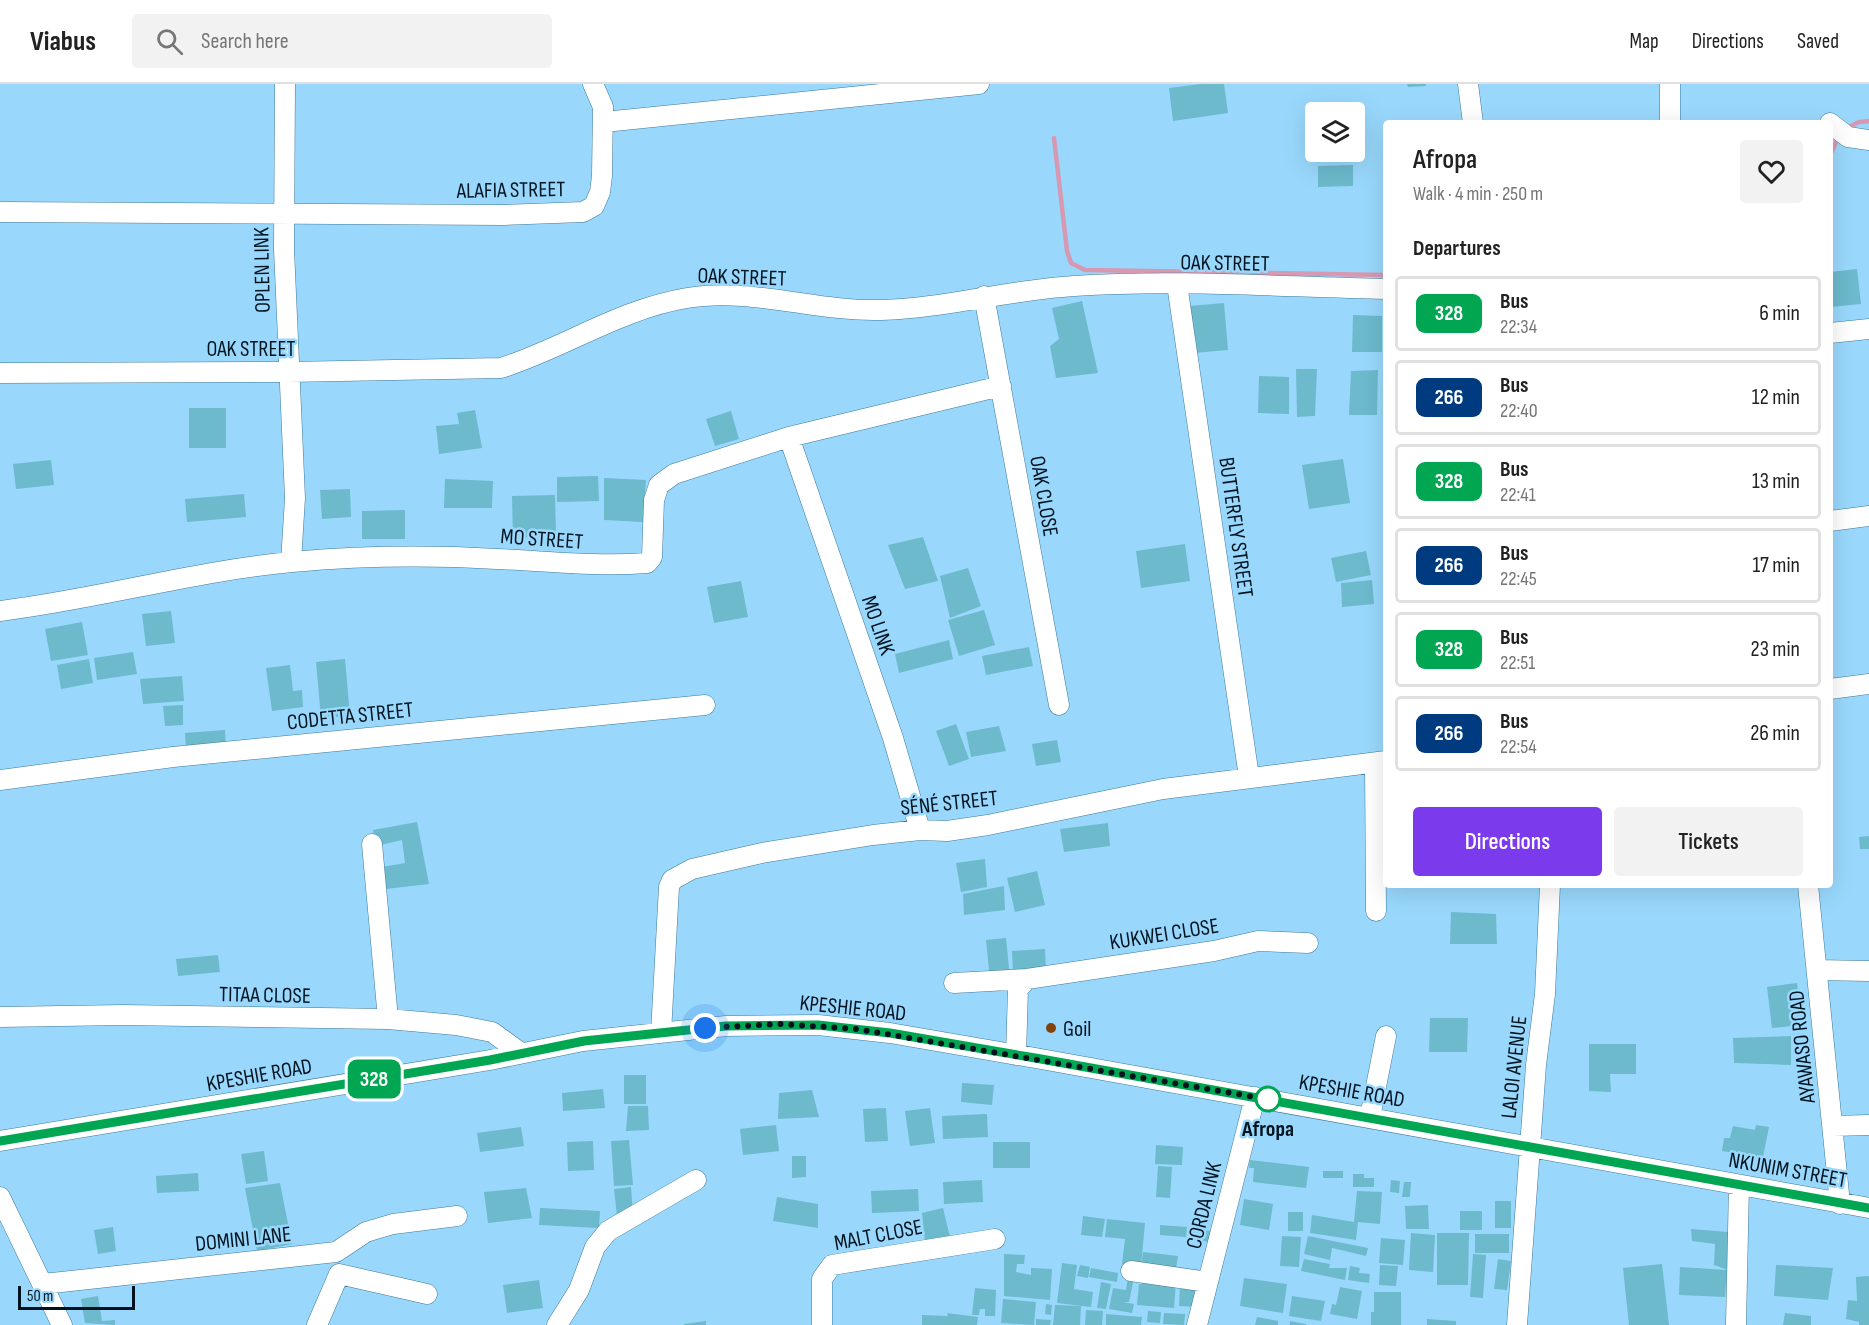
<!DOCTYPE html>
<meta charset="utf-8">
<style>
:root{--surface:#fff;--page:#f2f2f2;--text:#222;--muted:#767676;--line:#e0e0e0;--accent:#7c3aed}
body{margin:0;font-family:"Sofia Sans Condensed",sans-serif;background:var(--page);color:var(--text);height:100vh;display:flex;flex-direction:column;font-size:22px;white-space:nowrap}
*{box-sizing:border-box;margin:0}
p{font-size:20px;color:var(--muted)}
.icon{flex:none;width:33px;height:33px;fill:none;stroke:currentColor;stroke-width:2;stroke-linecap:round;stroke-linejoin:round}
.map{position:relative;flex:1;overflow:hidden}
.drawer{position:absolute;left:1383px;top:36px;width:450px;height:768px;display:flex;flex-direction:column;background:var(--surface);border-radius:6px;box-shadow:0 6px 24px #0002}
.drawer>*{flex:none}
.badge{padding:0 12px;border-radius:9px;font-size:21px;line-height:39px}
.buttons{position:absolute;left:1305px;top:18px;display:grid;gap:12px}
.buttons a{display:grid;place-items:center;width:60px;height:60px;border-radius:6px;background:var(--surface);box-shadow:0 6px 24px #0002;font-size:30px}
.scale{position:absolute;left:18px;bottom:15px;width:117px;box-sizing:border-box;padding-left:6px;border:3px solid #00131f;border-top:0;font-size:16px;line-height:21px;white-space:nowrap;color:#00131f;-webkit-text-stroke:4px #99d8fc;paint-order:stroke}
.you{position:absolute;width:30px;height:30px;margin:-15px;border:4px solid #fff;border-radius:50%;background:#1a73e8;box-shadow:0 0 0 9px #1a73e833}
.map>.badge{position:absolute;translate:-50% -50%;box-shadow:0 0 0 3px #fff}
h2{padding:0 30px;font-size:22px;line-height:54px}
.round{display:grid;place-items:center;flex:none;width:63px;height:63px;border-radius:6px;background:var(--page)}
.headline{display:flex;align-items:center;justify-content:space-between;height:102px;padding:0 30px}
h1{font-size:28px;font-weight:600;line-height:45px}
.button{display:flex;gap:12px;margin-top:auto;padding:12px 30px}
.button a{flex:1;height:69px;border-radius:6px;background:var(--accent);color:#fff;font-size:24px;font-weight:600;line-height:69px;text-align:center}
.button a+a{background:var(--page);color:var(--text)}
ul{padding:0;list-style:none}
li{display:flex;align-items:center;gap:18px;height:75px;margin:0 12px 9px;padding:0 18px;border:3px solid var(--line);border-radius:6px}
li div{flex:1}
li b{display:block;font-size:22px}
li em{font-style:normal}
li .badge{min-width:66px;font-weight:700;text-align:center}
header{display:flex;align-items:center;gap:36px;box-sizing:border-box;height:84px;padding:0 30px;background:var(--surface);border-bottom:2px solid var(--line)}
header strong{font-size:28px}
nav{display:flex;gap:33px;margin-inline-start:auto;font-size:21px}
.search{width:420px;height:54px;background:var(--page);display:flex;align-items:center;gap:15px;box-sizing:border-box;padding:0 21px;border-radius:6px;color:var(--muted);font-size:22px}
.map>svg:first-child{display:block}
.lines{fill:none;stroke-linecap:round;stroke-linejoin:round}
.stream{stroke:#d798b1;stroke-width:4.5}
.building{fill:#6cbacc}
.minor-casing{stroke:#3c7a9a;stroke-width:21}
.minor{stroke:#fff;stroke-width:20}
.line-casing{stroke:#fff;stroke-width:14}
.line{stroke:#00a651;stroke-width:9}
.walk{stroke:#00131f;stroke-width:6;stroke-dasharray:0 10.8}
.poi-dot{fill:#83420b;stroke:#99d8fc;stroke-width:2}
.stop-dot{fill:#fff;stroke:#00a651;stroke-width:3}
.labels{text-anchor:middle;stroke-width:5;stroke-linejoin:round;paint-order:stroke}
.street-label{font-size:22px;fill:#00131f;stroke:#99d8fc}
.poi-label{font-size:22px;fill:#00131f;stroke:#99d8fc;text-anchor:start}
.stop-label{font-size:22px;font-weight:bold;fill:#00131f;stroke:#99d8fc}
</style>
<header>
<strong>Viabus</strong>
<div class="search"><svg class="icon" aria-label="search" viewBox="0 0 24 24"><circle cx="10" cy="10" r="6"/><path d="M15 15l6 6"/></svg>Search here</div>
<nav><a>Map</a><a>Directions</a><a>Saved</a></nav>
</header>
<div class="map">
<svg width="1869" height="1241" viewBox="0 0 1869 1241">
<rect width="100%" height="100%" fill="#99d8fc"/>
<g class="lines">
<path class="stream" d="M1847,44L1859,38L1869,37
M1054,54L1067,167L1071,179L1085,186L1386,191
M1830,71L1839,52"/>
</g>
<path class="building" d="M1201,0H1224L1228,29L1173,37L1169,4Z
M1407,0H1426V2L1408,3Z
M1353,81V102L1318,103V82Z
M1857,185L1861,220L1830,223V188Z
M1082,217L1098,289L1056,294L1050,262L1059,255L1052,224Z
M1224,219L1228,266L1194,269L1190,222Z
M1353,231L1382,232V268H1352Z
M1296,285H1317L1315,332L1297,333Z
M1378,286L1377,331H1349L1351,287Z
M1259,292L1289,293V330L1258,329Z
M189,324H226V364H189Z
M475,326L482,364L439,370L436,342L459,340L457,329Z
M731,327L739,355L715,362L706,335Z
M1343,375L1350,419L1309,425L1302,381Z
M51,376L54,401L16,405L13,380Z
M598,392L599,417L557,418V393Z
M604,394L646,396L643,438L604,436Z
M445,395L493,397L492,424H444Z
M350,405L351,433L322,435L320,406Z
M244,410L246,433L187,438L185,415Z
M555,411L556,452L513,454L512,412Z
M405,426V455H362V427Z
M923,453L938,497L905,505L888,461Z
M1185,460L1190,497L1141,504L1136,467Z
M1366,467L1371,491L1336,498L1331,474Z
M968,484L981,522L950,534L940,492Z
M1372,496L1374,520L1342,523L1341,499Z
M741,497L748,533L714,539L707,503Z
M984,526L995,561L959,572L948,536Z
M171,527L175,559L146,562L142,530Z
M82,538L88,571L51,577L45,545Z
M949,556L953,575L899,589L895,570Z
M1029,563L1033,582L986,591L982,572Z
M133,568L137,590L97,596L94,574Z
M89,575L93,599L61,605L57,581Z
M345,575L350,632L321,634L316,578Z
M290,581L293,607L302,606L303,623L272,627L266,584Z
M182,592L184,617L143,620L140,595Z
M183,621V641L165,642L163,622Z
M956,640L969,675L949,682L936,647Z
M999,642L1006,667L971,673L966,648Z
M225,646L226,665L186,667L185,649Z
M1057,656L1061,678L1036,682L1032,660Z
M417,738L429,800L377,806L376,784L405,779L402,756L376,762L373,746Z
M1108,739L1110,762L1064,768L1060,745Z
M1869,752V765H1860L1859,753Z
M985,775L987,803L961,808L956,779Z
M1037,787L1045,821L1015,828L1007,794Z
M1004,802L1005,826L964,831L963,810Z
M1451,828L1496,830L1497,860H1450Z
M1006,854L1010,894L990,896L986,856Z
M1045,865L1046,887L1013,889L1012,867Z
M218,871L220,888L178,892L176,875Z
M1797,899L1802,941L1772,944L1767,903Z
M1430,934H1468L1467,968H1429Z
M1791,952V981L1734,979L1733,954Z
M1589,960H1636V990H1610L1611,1008L1589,1007Z
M624,991H646V1020H624Z
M962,999L994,1001L992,1021L961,1018Z
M603,1005L605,1024L563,1027L562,1009Z
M812,1006L819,1033L778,1035L779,1009Z
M628,1022H648L649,1046L626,1047Z
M886,1024L888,1057L865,1058L863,1025Z
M930,1024L935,1059L910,1062L905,1027Z
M987,1030L988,1053L943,1055L942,1032Z
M776,1041L779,1067L743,1071L740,1045Z
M1756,1041L1769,1043L1763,1073L1722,1067L1724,1054H1730L1733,1042L1755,1046Z
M521,1043L524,1062L480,1068L477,1049Z
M629,1056L633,1101L614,1102L611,1057Z
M593,1057L594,1086L568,1087L567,1058Z
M993,1058H1030V1084H993Z
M1156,1061L1183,1063L1182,1081L1155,1080Z
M264,1067L268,1097L246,1100L241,1070Z
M792,1072H806V1093L792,1094Z
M1250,1076L1309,1083L1306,1104L1253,1098L1254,1084H1249Z
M1158,1082L1172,1083L1170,1114L1156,1113Z
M1323,1087H1343V1094H1323Z
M198,1089L199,1107L157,1109L156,1092Z
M1353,1090H1364V1094H1374V1103H1353Z
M982,1096L983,1118L944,1120L943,1098Z
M1391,1096L1400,1097L1399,1109L1390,1108Z
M1404,1098H1411L1410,1113H1402Z
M280,1099L292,1160L257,1167L245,1104Z
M631,1103L633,1131L617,1132L614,1105Z
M526,1104L532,1134L488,1139L484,1108Z
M918,1105L919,1127L872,1129L871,1107Z
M1357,1107L1382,1108L1380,1140L1358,1138L1356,1156L1310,1149L1312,1131L1354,1138Z
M777,1113L818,1120V1144L773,1137Z
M1244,1115L1273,1120L1269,1146L1240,1141Z
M1495,1117H1511V1144H1495Z
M1428,1121L1429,1145H1406L1405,1122Z
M540,1124L600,1127L599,1144L539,1141Z
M943,1124L950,1153L925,1157L922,1129Z
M1460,1127H1482V1146H1460Z
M1288,1128H1303V1147H1288Z
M1083,1132L1105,1135L1102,1153L1081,1151Z
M1107,1135L1145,1139L1141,1182L1122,1180L1125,1155L1105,1153Z
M1160,1141L1187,1143L1186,1153L1160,1151Z
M113,1143L116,1167L98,1170L94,1146Z
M1691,1145L1728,1148V1186L1714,1181L1715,1160L1692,1157Z
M1190,1146L1214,1147L1213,1158L1189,1156Z
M1411,1149L1435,1151L1433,1188L1409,1186Z
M1437,1149H1469L1468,1201H1437Z
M1475,1150H1509V1169H1475Z
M1282,1152L1301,1153L1299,1183L1280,1182Z
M1308,1152L1368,1164L1366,1172L1332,1164L1330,1176L1304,1170Z
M1381,1154L1405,1156L1403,1181L1379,1179Z
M1143,1168L1178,1172L1176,1186L1141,1182Z
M1004,1170L1025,1171L1024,1180H1017L1016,1188L1031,1191V1184L1052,1185L1050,1216L1004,1212Z
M1473,1170L1486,1171L1483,1214L1470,1213Z
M1304,1175L1330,1180L1329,1184H1347L1345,1196L1301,1187Z
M1498,1175L1511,1177L1507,1206L1494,1205Z
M1062,1179L1077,1181L1074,1205L1093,1208L1091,1223L1057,1219Z
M1662,1180L1669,1241H1629L1623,1184Z
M1080,1181L1090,1183L1088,1194L1077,1192Z
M1380,1181L1398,1182L1396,1202L1379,1201Z
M1776,1181L1833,1184L1828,1216L1774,1212Z
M1350,1182L1360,1184L1359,1189L1370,1190L1369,1199L1348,1196Z
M1680,1183L1727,1186L1725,1213L1679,1211Z
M1091,1184L1118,1189L1117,1198L1089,1193Z
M1869,1192V1241H1859V1238L1846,1235L1848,1216L1857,1217L1856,1193Z
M1128,1193L1134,1194L1129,1218H1123L1134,1220L1132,1229L1109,1225L1113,1204L1126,1206Z
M1244,1194L1287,1200L1283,1229L1240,1222Z
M539,1196L543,1224L507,1229L503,1201Z
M1143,1196L1176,1198L1174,1224L1137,1221L1139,1200H1142Z
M1101,1198L1111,1200L1106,1225L1097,1224Z
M1180,1202L1200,1203L1199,1223L1179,1222Z
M1340,1203L1362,1207L1357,1235L1330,1230L1332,1220L1336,1221Z
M975,1204L996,1206L995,1232H985V1225H980L979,1231H972Z
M1374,1208H1401V1241H1371V1228H1374Z
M98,1212L102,1237L115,1236V1241L85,1239L81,1215Z
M1292,1212L1325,1217L1321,1237L1289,1232Z
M1003,1215L1036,1218L1034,1241L1001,1239Z
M1046,1220L1052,1221L1051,1231L1045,1230Z
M1055,1221L1081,1222L1080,1241H1053Z
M1086,1226L1103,1227L1102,1241H1085Z
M1148,1227L1161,1228L1160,1239L1147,1238Z
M947,1229L978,1233L977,1241H922V1231L948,1232Z
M1164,1229L1185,1230L1184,1241L1163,1240Z
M1785,1229L1811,1232V1241H1783Z
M1106,1230L1142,1233L1141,1241H1106Z
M1257,1233L1278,1237V1241H1255Z
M1036,1235L1051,1236L1050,1241H1036Z
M1427,1235L1456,1237V1241H1427Z
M706,1237V1241H684V1240Z
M1290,1237L1306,1240V1241H1290Z"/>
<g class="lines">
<defs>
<path id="minor" d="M285,0L284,165L295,414L291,478
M1468,0L1473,39
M1670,0V39
M604,38L979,0
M1830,39L1848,53L1869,56
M0,128L504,131L583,128L594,122L600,108L602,92L603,23L593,0
M1177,200L1249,693
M984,212L1059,621
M1830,249L1869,245
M0,289L288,288L501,284C564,264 620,225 687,214C751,203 816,228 881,226C945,224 1009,206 1074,202C1177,195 1282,203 1386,205
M789,353L893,654L920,746
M1830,437L1869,432
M0,527C98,515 194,487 292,478C359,472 429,471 497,475C547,477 596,483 647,479L652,473L654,416L659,401L674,390L789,353L1001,302
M1830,605L1869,600
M1375,680L1376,827
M0,696L173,673L705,621
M372,760L388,935
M1808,801L1840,1120
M1817,886L1869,887
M954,899L1027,895
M0,933L123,931L388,935L456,941L492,948L521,969
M661,949L669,803L672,796L692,785L762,769L873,751L920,746L947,747L988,741L1163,705L1386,677
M1016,971L1018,905L1027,895L1214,867L1258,857L1308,859
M1370,1033L1386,952
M1833,1042L1869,1041
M0,1057L490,976L583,957L726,942L818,941L890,949L1041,975L1869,1124
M0,1113L62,1241
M1131,1187L1208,1198
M339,1190L427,1210
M43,1200L336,1168L366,1148L393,1140L457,1132
M317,1241L339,1190
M557,1241L579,1206L595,1163L608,1147L696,1096
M822,1241V1195L832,1181L995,1155
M1197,1241L1255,1013
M1517,1241L1536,981L1545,910L1550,801
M1736,1241L1739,1101"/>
</defs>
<use href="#minor" class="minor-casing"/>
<use href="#minor" class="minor"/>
</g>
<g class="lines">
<defs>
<path id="line" d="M0,1057L490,976L584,957L726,942L818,941L890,949L1041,975L1869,1124"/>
</defs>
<use href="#line" class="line-casing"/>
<use href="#line" class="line"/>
<path class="walk" d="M705,944L779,940L857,945L1278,1017L1268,1015"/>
</g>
<circle class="poi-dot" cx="1051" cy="944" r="6"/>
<circle class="stop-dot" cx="1268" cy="1015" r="12"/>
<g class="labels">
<g class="street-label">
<text transform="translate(511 105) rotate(-1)" y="8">ALAFIA STREET</text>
<text transform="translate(1225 178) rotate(1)" y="8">OAK STREET</text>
<text transform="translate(261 186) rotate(-91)" y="8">OPLEN LINK</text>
<text transform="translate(742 192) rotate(2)" y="8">OAK STREET</text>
<text x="251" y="272">OAK STREET</text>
<text transform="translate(1045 412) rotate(80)" y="8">OAK CLOSE</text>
<text transform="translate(1237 443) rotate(82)" y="8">BUTTERFLY STREET</text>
<text transform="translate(542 454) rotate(4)" y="8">MO STREET</text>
<text transform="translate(879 541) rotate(71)" y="8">MO LINK</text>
<text transform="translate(350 631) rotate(-6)" y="8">CODETTA STREET</text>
<text transform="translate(949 718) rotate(-6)" y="8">SÉNÉ STREET</text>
<text transform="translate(1164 849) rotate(-9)" y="8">KUKWEI CLOSE</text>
<text transform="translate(265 910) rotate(1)" y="8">TITAA CLOSE</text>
<text transform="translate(853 923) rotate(6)" y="8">KPESHIE ROAD</text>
<text transform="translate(1801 963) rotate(-96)" y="8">AYAWASO ROAD</text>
<text transform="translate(1513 983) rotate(-84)" y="8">LALOI AVENUE</text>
<text transform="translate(259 990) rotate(-10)" y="8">KPESHIE ROAD</text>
<text transform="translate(1352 1006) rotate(10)" y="8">KPESHIE ROAD</text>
<text transform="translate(1788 1085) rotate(10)" y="8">NKUNIM STREET</text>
<text transform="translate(1203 1121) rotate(-76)" y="8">CORDA LINK</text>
<text transform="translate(878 1150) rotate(-11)" y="8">MALT CLOSE</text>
<text transform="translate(243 1154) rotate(-6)" y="8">DOMINI LANE</text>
</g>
<g class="poi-label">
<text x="1063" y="952">Goil</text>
</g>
<g class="stop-label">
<text x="1268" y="1052">Afropa</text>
</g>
</g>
</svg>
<div class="buttons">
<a><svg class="icon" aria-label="layers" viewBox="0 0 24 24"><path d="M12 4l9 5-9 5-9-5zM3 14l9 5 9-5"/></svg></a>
</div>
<div class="scale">50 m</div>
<div class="you" style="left:705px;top:944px"></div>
<b class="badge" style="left:374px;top:995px;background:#00a651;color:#fff">328</b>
<section class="drawer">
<div class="headline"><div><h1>Afropa</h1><p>Walk · 4 min · 250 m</p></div><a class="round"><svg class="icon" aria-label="heart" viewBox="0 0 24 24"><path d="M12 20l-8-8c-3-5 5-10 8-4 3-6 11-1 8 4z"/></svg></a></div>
<h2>Departures</h2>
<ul>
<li><span class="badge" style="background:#00a651;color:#fff">328</span><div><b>Bus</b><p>22:34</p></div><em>6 min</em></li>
<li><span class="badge" style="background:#003b80;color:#fff">266</span><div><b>Bus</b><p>22:40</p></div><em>12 min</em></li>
<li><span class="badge" style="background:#00a651;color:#fff">328</span><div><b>Bus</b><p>22:41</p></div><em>13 min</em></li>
<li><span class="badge" style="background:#003b80;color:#fff">266</span><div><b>Bus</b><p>22:45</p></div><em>17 min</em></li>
<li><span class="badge" style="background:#00a651;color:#fff">328</span><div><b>Bus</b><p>22:51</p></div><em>23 min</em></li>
<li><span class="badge" style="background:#003b80;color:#fff">266</span><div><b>Bus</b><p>22:54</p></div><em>26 min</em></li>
</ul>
<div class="button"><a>Directions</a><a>Tickets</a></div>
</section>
</div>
